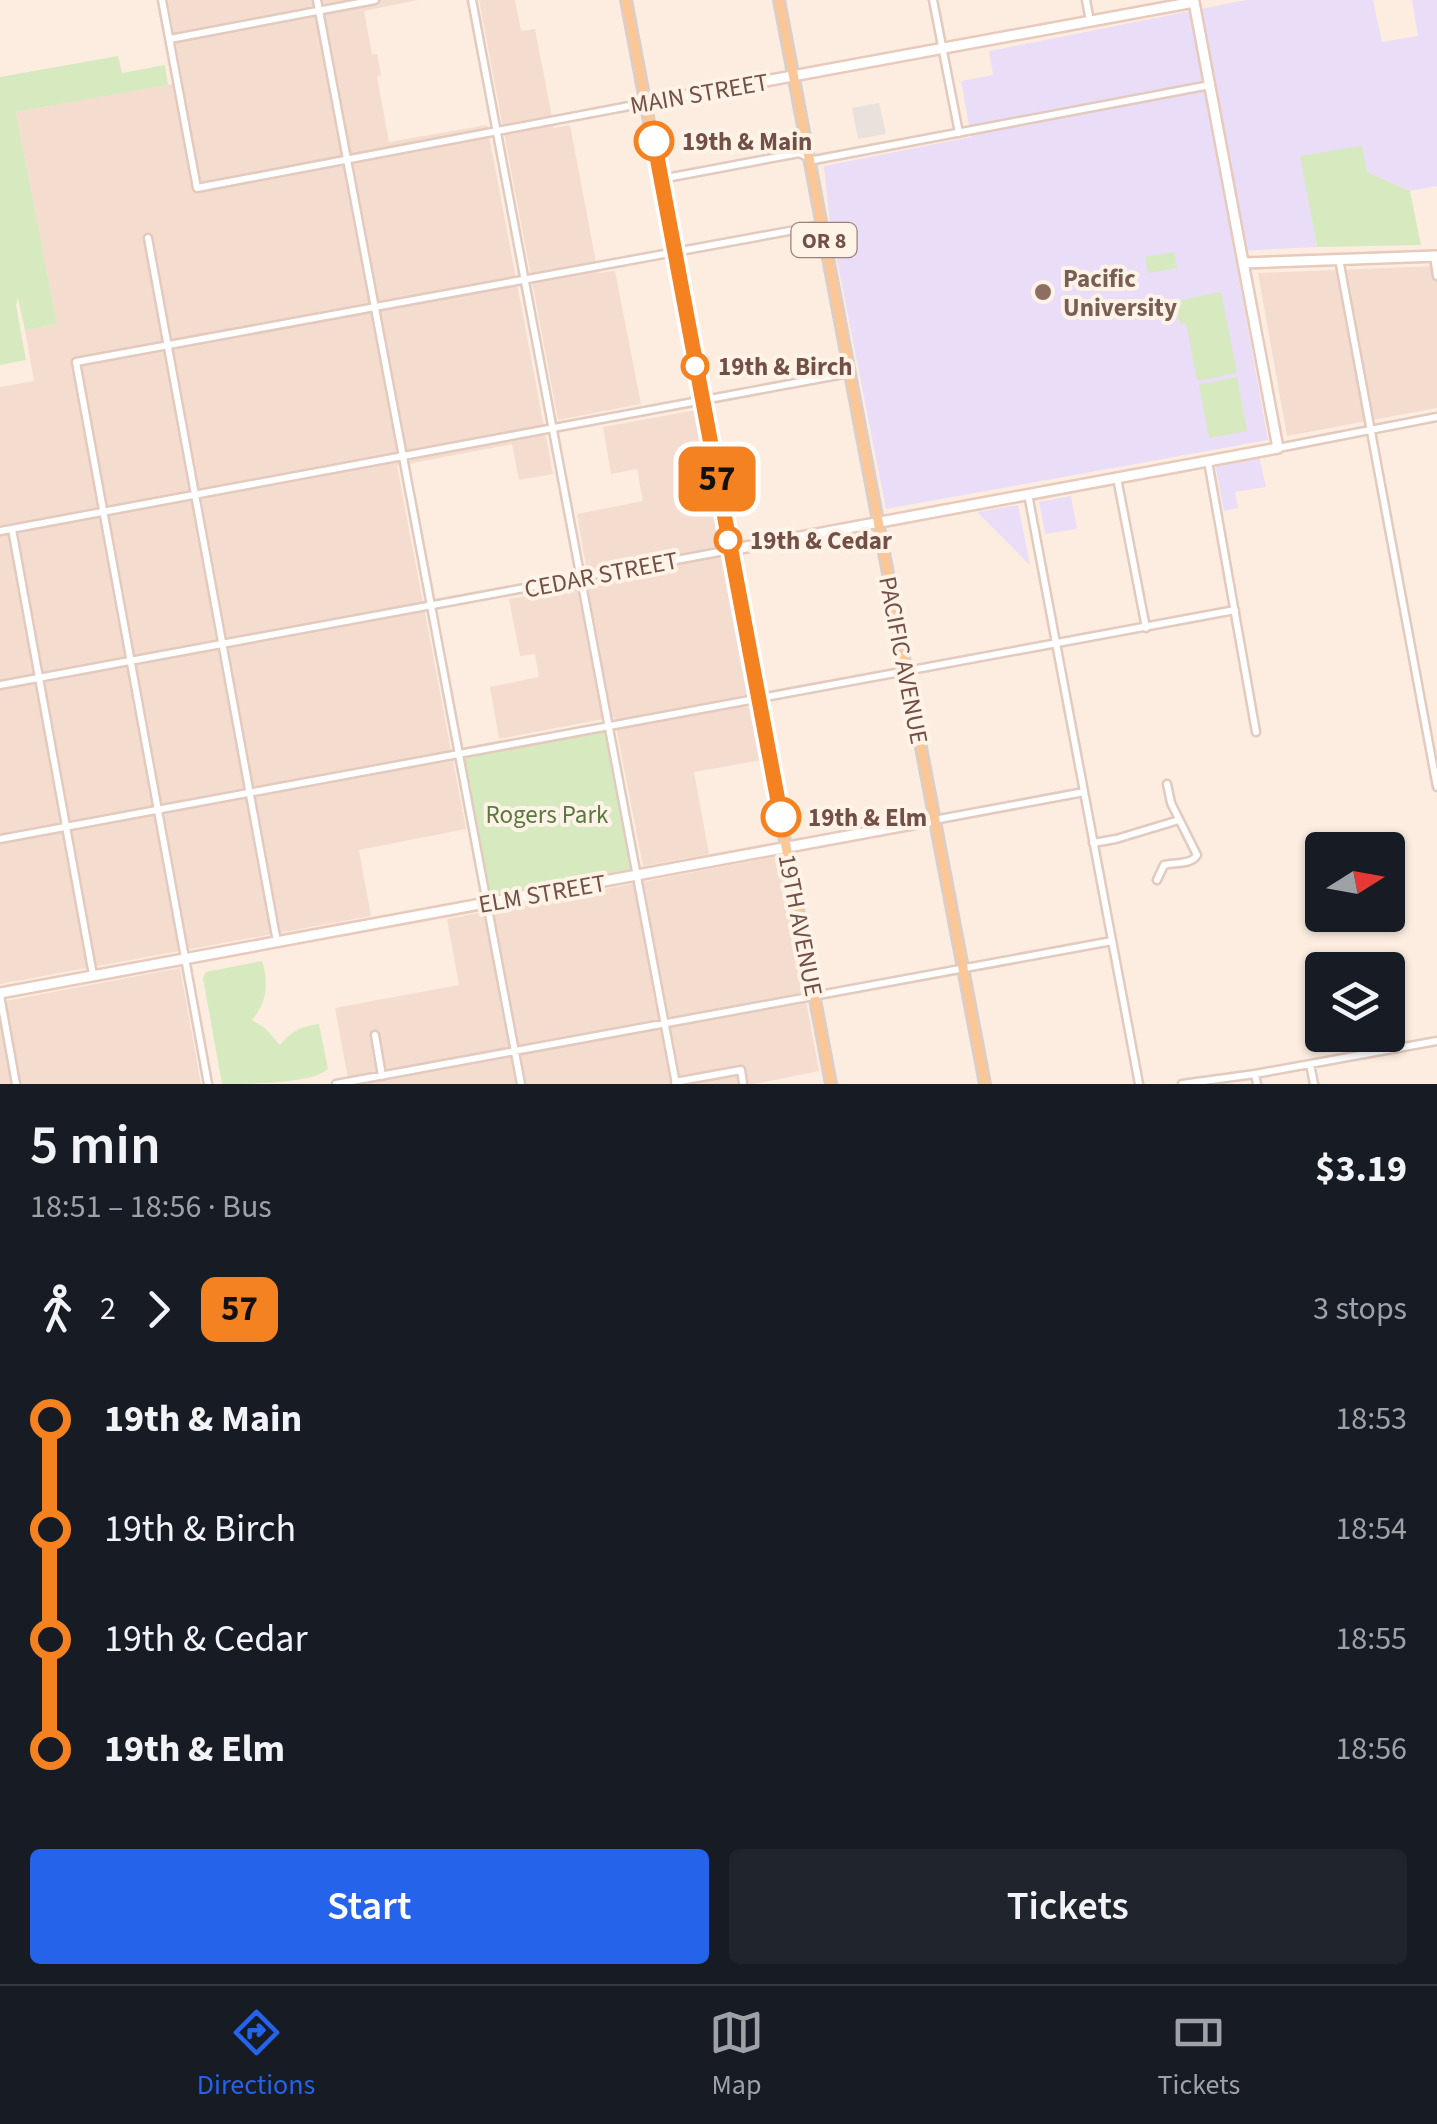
<!DOCTYPE html>
<meta charset="utf-8">
<style>
:root{--surface:#171b24;--page:#20242c;--text:#f1f3f6;--muted:#9ea1a6;--line:#363941;--accent:#2563eb}
body{margin:0;font-family:"Source Sans 3",sans-serif;background:var(--page);color:var(--text);height:100vh;display:flex;flex-direction:column;font-size:38px;white-space:nowrap}
*{box-sizing:border-box;margin:0}
p{font-size:32px;color:var(--muted)}
.icon{flex:none;width:55px;height:55px;fill:none;stroke:currentColor;stroke-width:2;stroke-linecap:round;stroke-linejoin:round}
.map{position:relative;height:1084px;overflow:hidden}
.sheet{display:flex;flex-direction:column;background:var(--surface);flex:1}
.sheet>*{flex:none}
.badge{padding:0 20px;border-radius:15px;font-size:35px;line-height:65px}
.needle{width:65px;rotate:79deg}
.controls{position:absolute;left:1305px;top:832px;display:grid;gap:20px}
.controls a{display:grid;place-items:center;width:100px;height:100px;border-radius:10px;background:var(--surface);box-shadow:0 2px 8px #0004;font-size:50px}
.map>.badge{position:absolute;translate:-50% -50%;box-shadow:0 0 0 5px #fff}
.legs{display:flex;align-items:center;gap:15px;height:110px;padding:0 30px;font-size:32px}
.legs p{margin-inline-start:auto}
.head{display:flex;align-items:center;justify-content:space-between;height:170px;padding:0 30px}
h1{font-size:55px;font-weight:600;line-height:75px}
.button{display:flex;gap:20px;margin-top:auto;padding:20px 30px}
.button a{flex:1;height:115px;border-radius:10px;background:var(--accent);color:#fff;font-size:40px;font-weight:600;line-height:115px;text-align:center}
.button a+a{background:var(--page);color:var(--text)}
ul{padding:0 30px;list-style:none}
li{display:flex;align-items:center;gap:35px;height:110px;font-size:38px}
li i{display:grid;place-items:center;width:15px;height:100%;margin:0 12px;background:currentColor}
li i::after{content:'';width:25px;height:25px;margin:-12px;border:8px solid;border-radius:50%;background:var(--surface)}
li p{margin-inline-start:auto}
li:first-child i{background:linear-gradient(#0000 50%,currentColor 0)}
li:last-child i{background:linear-gradient(currentColor 50%,#0000 0)}
.dock{display:flex;justify-content:space-around;align-items:center;height:140px;border-top:2px solid var(--line);background:var(--surface);font-size:28px;color:var(--muted)}
.dock a{display:grid;justify-items:center;gap:5px}
.dock .selected{color:var(--accent)}
.map>svg:first-child{display:block}
.residential{fill:#f4ddcf}
.industrial{fill:#ebe1dc}
.education{fill:#eaddf8}
.green{fill:#d7e9bf}
.lines{fill:none;stroke-linecap:round;stroke-linejoin:round}
.street-casing{stroke:#e2cabf;stroke-width:11}
.secondary-casing{stroke:#e7cabc;stroke-width:14}
.primary-casing{stroke:#d8cecb;stroke-width:14}
.street{stroke:#fff;stroke-width:6}
.secondary{stroke:#fff;stroke-width:9}
.primary{stroke:#fcc797;stroke-width:9}
.line-1-casing{stroke:#fff;stroke-width:22}
.line-1{stroke:#f58220;stroke-width:15}
.stop-1-dot{fill:#fff;stroke:#f58220;stroke-width:5}
.education-dot{fill:#8d6e63;stroke:#fff2e6;stroke-width:4}
.labels{text-anchor:middle;stroke-width:8;stroke-linejoin:round;paint-order:stroke}
.shield{fill:#fff2e6;stroke:#9d8177;stroke-width:2.5}
.shield-label{font-size:22px;font-weight:bold;fill:#735047}
.street-label{font-size:25px;fill:#735047;stroke:#fff2e6}
.stop-label{font-size:25px;font-weight:bold;fill:#735047;stroke:#fff2e6;text-anchor:start}
.education-label{font-size:25px;font-weight:bold;fill:#785e54;stroke:#fff2e6;text-anchor:start}
.park-label{font-size:25px;fill:#597940;stroke:#fff2e6}
</style>
<div class="map">
<svg width="1437" height="1084" viewBox="0 0 1437 1084">
<rect width="100%" height="100%" fill="#fcede0"/>
<path class="residential" d="M168,0H418L364,11L372,54H377L381,75L377,77L389,142L487,125L553,474L519,480L512,444L397,466L466,829L359,850L371,916L0,984V387L34,381L25,330L57,324L16,112L183,82Z
M479,0H515L521,31L535,29L554,128L570,125L598,273L615,271L641,404L558,420Z
M1437,266V408L1287,436L1258,273Z
M696,410L762,760L694,772L709,854L643,866L614,717L499,739L490,687L539,677L535,654L520,656L509,599L589,584L577,514L643,501L637,469L611,474L603,427Z
M779,856L819,1071L754,1084H349L335,1008L459,985L447,919Z
M180,968L201,1084H0V1002Z"/>
<path class="industrial" d="M879,103L886,134L858,139L852,108Z"/>
<path class="education" d="M1246,0H1373L1382,42L1418,36L1412,0H1437V186L1410,191L1367,172L1301,157L1317,247L1234,251L1268,440L886,509L830,224L824,166L971,137L961,81L993,75L989,51Z
M1259,456L1266,487L1235,492L1238,508L1224,511L1215,463Z
M1071,496L1077,529L1045,534L1039,502Z
M1018,505L1030,565L977,512Z"/>
<path class="green" d="M118,56L122,73L165,65L168,85L16,112L57,324L25,330L18,298L16,305L26,360L0,365V77Z
M1362,146L1367,172L1410,191L1421,245L1317,247L1300,156Z
M1174,252L1177,268L1148,273L1145,257Z
M1221,292L1237,373L1197,381L1186,323L1180,324L1175,301Z
M1237,377L1247,431L1209,438L1199,385Z
M605,732L630,869L489,896L463,758Z
M262,961C269,984 267,1002 252,1020L266,1029L280,1045C291,1031 302,1026 319,1024L328,1069C312,1084 247,1084 222,1084L203,978L206,972Z"/>
<g class="lines">
<defs>
<path id="street" d="M162,0L197,188L645,103
M317,0L521,1084
M472,0L676,1084
M933,0L959,133
M1086,0L1090,21
M170,39L375,0
M661,179L799,153L814,160L1210,85
M148,238L277,942
M1434,256L1437,276
M1339,259L1437,787
M1278,448L1437,417
M1208,461L1256,732
M1117,478L1146,628
M1028,494L1139,1084
M12,529L93,975
M0,531L849,373
M0,685L730,550
M934,820L1084,792
M0,839L1235,610
M1093,843L1116,839L1179,820
M1157,880L1164,865C1176,862 1191,865 1197,855L1171,803L1167,784
M0,995L16,1084
M375,1035L382,1076
M1310,1064L1314,1084
M1255,1074L1257,1084
M675,1082L741,1070L743,1083
M208,1084L76,362L822,225
M336,1084L1112,941
M1182,1084L1255,1074L1437,1041"/>
<path id="secondary" d="M646,103L1194,2L1278,448L730,550
M1244,263L1437,256
M0,993L934,820"/>
<path id="primary" d="M626,0L831,1084
M779,0L985,1084"/>
</defs>
<use href="#street" class="street-casing"/>
<use href="#secondary" class="secondary-casing"/>
<use href="#primary" class="primary-casing"/>
<use href="#street" class="street"/>
<use href="#secondary" class="secondary"/>
<use href="#primary" class="primary"/>
</g>
<g class="lines">
<defs>
<path id="line-1" d="M654,141L781,817"/>
</defs>
<use href="#line-1" class="line-1-casing"/>
<use href="#line-1" class="line-1"/>
</g>
<g class="stop-1-dot">
<circle cx="654" cy="141" r="18"/>
<circle cx="695" cy="366" r="12"/>
<circle cx="728" cy="540" r="12"/>
<circle cx="781" cy="817" r="18"/>
</g>
<circle class="education-dot" cx="1043" cy="292" r="10"/>
<g class="labels">
<rect class="shield" x="791.5" y="223" width="65" height="34" rx="8"/>
<g class="shield-label">
<text x="824" y="248">OR 8</text>
</g>
<g class="street-label">
<text transform="translate(699 93) rotate(-10)" y="9">MAIN STREET</text>
<text transform="translate(601 574) rotate(-11)" y="9">CEDAR STREET</text>
<text transform="translate(904 660) rotate(79)" y="9">PACIFIC AVENUE</text>
<text transform="translate(542 893) rotate(-10)" y="9">ELM STREET</text>
<text transform="translate(801 925) rotate(79)" y="9">19TH AVENUE</text>
</g>
<g class="stop-label">
<text x="682" y="150">19th &amp; Main</text>
<text x="718" y="375">19th &amp; Birch</text>
<text x="750" y="549">19th &amp; Cedar</text>
<text x="808" y="826">19th &amp; Elm</text>
</g>
<g class="education-label">
<text x="1063" y="287">Pacific<tspan x="1063" dy="29">University</tspan></text>
</g>
<g class="park-label">
<text x="547" y="823">Rogers Park</text>
</g>
</g>
</svg>
<div class="controls">
<a><svg class="needle" viewBox="-14 -14 28 28"><path d="M0-13l5 13h-10z" fill="#e53935"/><path d="M0 13l5-13h-10z" fill="#9ea1a6"/></svg></a>
<a><svg class="icon" aria-label="layers" viewBox="0 0 24 24"><path d="M12 4l9 5-9 5-9-5zM3 14l9 5 9-5"/></svg></a>
</div>
<b class="badge" style="left:717px;top:479px;background:#f58220;color:#111">57</b>
</div>
<section class="sheet">
<div class="head"><div><h1>5 min</h1><p>18:51 – 18:56 · Bus</p></div><b>$3.19</b></div>
<div class="legs"><svg class="icon" aria-label="walk" viewBox="0 0 24 24"><circle cx="13" cy="4" r="2"/><path d="M13 8l-2 6 4 7M11 14l-3 7M7 12l3-4h3l4 4"/></svg>2<svg class="icon" aria-label="forward" viewBox="0 0 24 24"><path d="M9 5l7 7-7 7"/></svg><b class="badge" style="background:#f58220;color:#111">57</b><p>3 stops</p></div>
<ul>
<li><i style="color:#f58220"></i><b>19th &amp; Main</b><p>18:53</p></li>
<li><i style="color:#f58220"></i><span>19th &amp; Birch</span><p>18:54</p></li>
<li><i style="color:#f58220"></i><span>19th &amp; Cedar</span><p>18:55</p></li>
<li><i style="color:#f58220"></i><b>19th &amp; Elm</b><p>18:56</p></li>
</ul>
<div class="button"><a>Start</a><a>Tickets</a></div>
</section>
<nav class="dock">
<a class="selected"><svg class="icon" aria-label="directions" viewBox="0 0 24 24"><path d="M12 3l9 9-9 9-9-9zM9 14v-3h6M13 9l2 2-2 2"/></svg>Directions</a>
<a><svg class="icon" aria-label="map" viewBox="0 0 24 24"><path d="M3 6l6-2 6 2 6-2v14l-6 2-6-2-6 2zM9 4v14M15 6v14"/></svg>Map</a>
<a><svg class="icon" aria-label="tickets" viewBox="0 0 24 24"><path d="M3 7h18v10H3zM15 7v10"/></svg>Tickets</a>
</nav>
